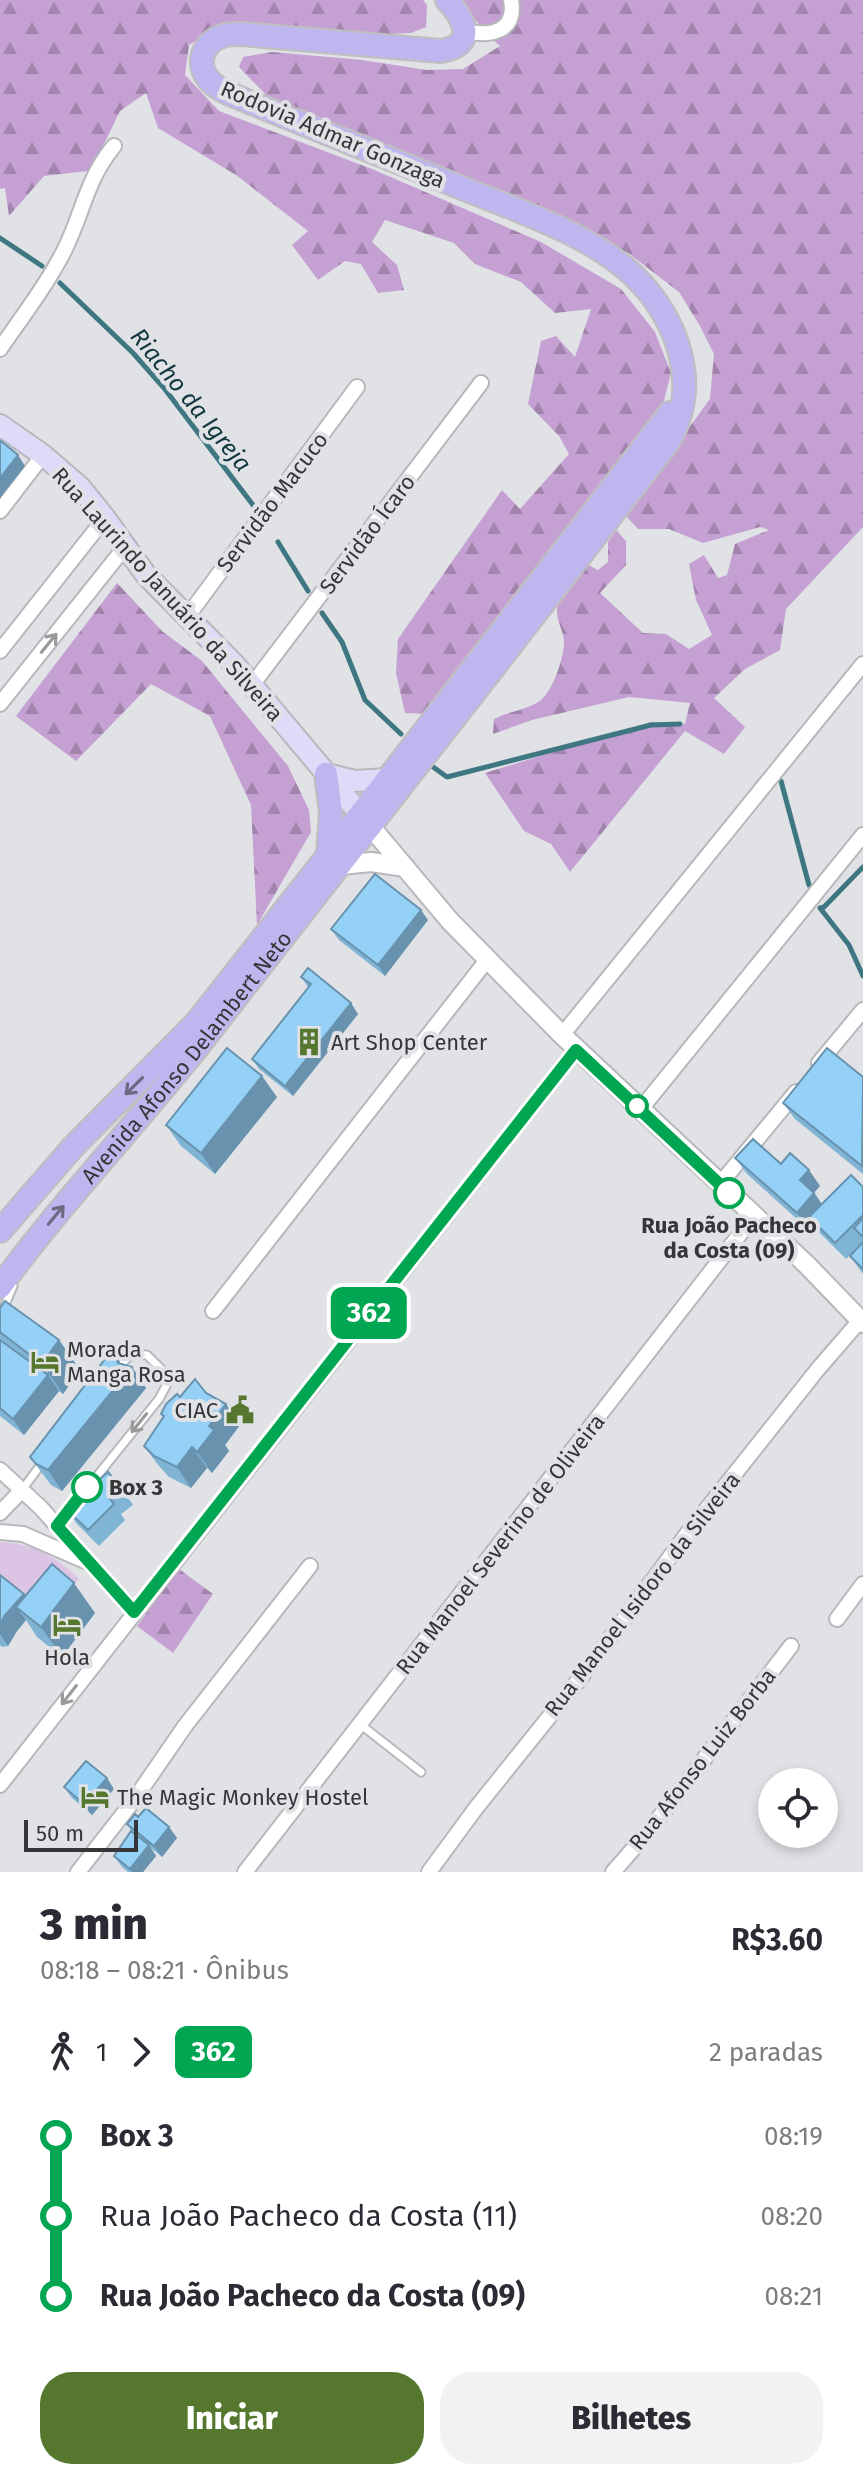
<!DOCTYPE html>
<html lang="pt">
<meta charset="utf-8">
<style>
:root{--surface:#fff;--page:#f2f2f3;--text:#2b2b33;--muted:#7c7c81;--accent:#56772e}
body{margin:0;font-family:"Fira Sans",sans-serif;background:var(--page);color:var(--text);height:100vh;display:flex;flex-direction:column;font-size:30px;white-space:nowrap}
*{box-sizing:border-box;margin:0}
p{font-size:26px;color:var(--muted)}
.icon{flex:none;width:44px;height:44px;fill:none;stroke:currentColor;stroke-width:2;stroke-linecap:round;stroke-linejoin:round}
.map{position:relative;height:1872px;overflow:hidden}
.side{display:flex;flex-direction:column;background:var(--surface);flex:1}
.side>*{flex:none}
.badge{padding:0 16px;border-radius:12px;font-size:28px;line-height:52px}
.buttons{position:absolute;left:758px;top:1768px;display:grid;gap:16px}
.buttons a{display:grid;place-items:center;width:80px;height:80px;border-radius:50%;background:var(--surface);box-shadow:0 4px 12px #0003;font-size:40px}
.scale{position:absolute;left:24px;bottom:20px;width:114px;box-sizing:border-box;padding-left:8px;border:4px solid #363638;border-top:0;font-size:22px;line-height:28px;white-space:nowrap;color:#363638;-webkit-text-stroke:6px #e0e2e6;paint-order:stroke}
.map>.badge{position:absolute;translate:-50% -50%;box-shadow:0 0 0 4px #fff}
.legs{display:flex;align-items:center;gap:12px;height:88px;padding:0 40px;font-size:26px}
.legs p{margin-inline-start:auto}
.summary{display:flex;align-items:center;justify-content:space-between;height:136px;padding:0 40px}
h1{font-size:44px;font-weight:800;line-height:60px}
.button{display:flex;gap:16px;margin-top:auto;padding:16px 40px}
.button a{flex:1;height:92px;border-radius:32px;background:var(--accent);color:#fff;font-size:32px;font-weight:800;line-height:92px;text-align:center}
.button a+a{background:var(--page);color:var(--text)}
ul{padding:0 40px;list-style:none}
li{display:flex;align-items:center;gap:28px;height:80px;font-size:30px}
li i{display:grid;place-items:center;width:12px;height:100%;margin:0 10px;background:currentColor}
li i::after{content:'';width:20px;height:20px;margin:-10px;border:6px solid;border-radius:50%;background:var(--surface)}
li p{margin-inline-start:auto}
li:first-child i{background:linear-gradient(#0000 50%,currentColor 0)}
li:last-child i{background:linear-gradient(currentColor 50%,#0000 0)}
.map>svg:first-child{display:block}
.green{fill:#dcc4e4}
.forest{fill:url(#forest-firs)}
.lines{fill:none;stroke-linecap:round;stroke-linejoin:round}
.stream{stroke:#3e7782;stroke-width:5}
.service-casing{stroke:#b6b8bb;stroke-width:11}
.minor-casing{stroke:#b6b8bb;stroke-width:18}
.tertiary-casing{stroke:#b6b8bb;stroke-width:22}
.secondary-casing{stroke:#b6b8bb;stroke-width:24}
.primary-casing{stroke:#bfbfbf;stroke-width:26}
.service{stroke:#fff;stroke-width:7}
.minor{stroke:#fff;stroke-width:14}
.tertiary{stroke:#fff;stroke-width:18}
.secondary{stroke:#dfdaf7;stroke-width:20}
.primary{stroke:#bfb5ef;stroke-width:22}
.wall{fill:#80b4d4}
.shaded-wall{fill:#6892ad}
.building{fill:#95d1f7;stroke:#6892ad;stroke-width:2}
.oneway{stroke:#9a9a9c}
.oneway2{stroke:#6d6981}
.line-1-casing{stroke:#fff;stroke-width:18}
.line-1{stroke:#00a651;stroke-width:12}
.stop-1-dot{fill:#fff;stroke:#00a651;stroke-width:4}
.labels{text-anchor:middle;stroke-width:8;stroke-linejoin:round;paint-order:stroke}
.street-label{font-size:22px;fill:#363638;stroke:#e0e2e6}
.poi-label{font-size:22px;fill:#363638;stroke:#e0e2e6;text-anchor:start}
.stop-label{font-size:22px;font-weight:bold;fill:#363638;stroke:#e0e2e6}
.water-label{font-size:24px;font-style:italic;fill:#10383e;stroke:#e0e2e6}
</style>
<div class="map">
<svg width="863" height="1872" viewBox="0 0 863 1872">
<defs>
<pattern id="forest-firs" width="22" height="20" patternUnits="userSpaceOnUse" patternTransform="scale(2)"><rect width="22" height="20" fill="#c5a0d3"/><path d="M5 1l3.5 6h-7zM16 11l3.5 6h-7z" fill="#a183ac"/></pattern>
</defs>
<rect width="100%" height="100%" fill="#e0e2e6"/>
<path class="green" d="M0,1542C32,1543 56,1556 79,1579L51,1613L0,1575Z"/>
<path class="forest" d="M0,0H423L427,5L426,27L411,33L348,36L213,30L189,45L185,75L219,111L372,169L541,242L621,289L655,332L671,373L661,412L425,714L405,713L396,673L398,639L502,490L520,509L569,454L559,436L528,404L541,341L556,336L575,357L591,309L555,313L521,282L475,264L454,243L385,220L372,242L397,265L404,290L378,293L361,264L345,261L318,280L292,245L308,231L236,175L158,128L146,93L120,111L104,144L88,171L44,176L9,216L5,188L0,189Z
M458,0H863V527L786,609L780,650L745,669L714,698L745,727L724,754L685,731L570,872L551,844L524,831L485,773L651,722L685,724L690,703L629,697L532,720L493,734L494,719C509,711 528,710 541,700C553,690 564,658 564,642C564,632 557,622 557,612C557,595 575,575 583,562L598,570L608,562V542L616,530L626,541V565L600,593L643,633L666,634L689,649L712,635L696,600L689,564L704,555L718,578L727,575L735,544L769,530L760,527L703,543L669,529H638L625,515L710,399L714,354L700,326L679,292L628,253L564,220L300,112L268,97L239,67L243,57L272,52L362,60L427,70L463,69L500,46L489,36Z
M117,583L162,631L202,661L288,766L309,810L311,832L257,925L251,805L210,716L151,684L76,761L16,716Z
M179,1569L213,1594L173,1653L137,1626Z"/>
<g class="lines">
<path class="stream" d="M0,238L42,266
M60,283L133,353L164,388L256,509
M278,542L308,591
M322,613L342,642L365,700L401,734
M429,764L447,777L651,725L680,724
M781,781L809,885
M863,867L824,907L820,908L849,945L863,976"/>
<defs>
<path id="service" d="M0,1317L13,1286
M22,1490L42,1463
M57,1526L159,1399L166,1386L164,1372L147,1355L132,1354L117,1368
M360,1724L421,1772"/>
<path id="minor" d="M465,31C490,37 517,32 511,0
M0,349C22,317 46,286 64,251C83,213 86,180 114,146
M0,511L43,455
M187,617L357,387
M0,651L105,518
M252,685L481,383
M0,704L125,547
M562,1035L863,664
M819,1063L863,1010
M640,1110L863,835
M720,1184L796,1092
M213,1311L487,960
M0,1470L41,1508L134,1612
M0,1513L22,1490
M0,1532L23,1534L85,1561
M837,1619L863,1584
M0,1785L576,1050
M78,1872L134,1800L185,1726L310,1566
M245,1872L754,1216
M429,1872L476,1808L582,1676L687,1534L818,1369L863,1317
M613,1872L648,1832L791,1646"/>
<path id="tertiary" d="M371,827L450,921L562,1035L807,1265L863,1323
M341,865L371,862L405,867"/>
<path id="secondary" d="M0,425L43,455L80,487L105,518L146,575L235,665L371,827
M326,774L355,781L387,779"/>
<g id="primary">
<path d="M326,774L331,813L328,854"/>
<path d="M0,1231L73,1147L196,1023L369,803L670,413"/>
<path id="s1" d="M0,1287C62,1202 135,1126 200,1044C357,845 511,645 666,445C703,390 679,319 634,276C592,235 516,210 462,188C387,158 312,128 237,97C228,93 217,89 210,81C195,65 202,43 222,36C228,34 235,34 241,34L441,51C477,45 465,20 447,0"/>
</g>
</defs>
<use href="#service" class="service-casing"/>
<use href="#minor" class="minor-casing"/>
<use href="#tertiary" class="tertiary-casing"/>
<use href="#secondary" class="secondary-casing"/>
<use href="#primary" class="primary-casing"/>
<use href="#service" class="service"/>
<use href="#minor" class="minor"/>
<use href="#tertiary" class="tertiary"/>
<use href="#secondary" class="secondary"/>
<use href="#primary" class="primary"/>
</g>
<path class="wall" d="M428,920L385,976L339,940L331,929Z
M301,977L358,1014L293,1096L259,1069L252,1059L308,987Z
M863,1077V1174L795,1119L783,1103Z
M277,1097L215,1174L181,1146L166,1125Z
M735,1158L781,1164L820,1186L814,1192L822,1204L863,1187V1242L846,1259L820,1233L813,1223L808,1229L747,1174Z
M863,1242V1274L850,1256Z
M0,1308L59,1340L80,1370L63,1394L59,1391L24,1435L0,1416Z
M112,1350L121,1364L132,1367L146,1388L62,1491L51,1485L30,1457Z
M206,1393L226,1404L240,1425L225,1445L229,1451L212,1473L207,1468L191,1488L169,1477L159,1466L144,1446L164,1417L161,1414L180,1397Z
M122,1489L133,1505L121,1514L125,1520L99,1546L78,1525L66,1509Z
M0,1575L25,1596L95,1613L62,1657L37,1637L26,1620L17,1631L8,1646L2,1647L0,1645Z
M64,1787L114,1789L92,1815L72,1798Z
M138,1817L169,1827L177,1838L162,1857L151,1848L156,1856L143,1872H128L122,1867L114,1856L132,1832L127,1824Z"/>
<path class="shaded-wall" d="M18,455L25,466L0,498V478Z
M421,910L428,920L385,976L378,965Z
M351,1003L358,1014L293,1096L285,1086Z
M262,1076L277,1097L215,1174L201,1153Z
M809,1170L820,1186L811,1196L800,1180Z
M814,1193L825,1209L809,1217L813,1223L808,1229L797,1213Z
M59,1340L80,1370L63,1394L42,1364Z
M112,1350L127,1373L132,1367L146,1388L62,1491L48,1470Z
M48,1375L59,1391L24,1435L13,1419Z
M226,1404L240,1425L225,1445L229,1451L212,1473L197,1452L209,1426Z
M192,1447L207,1468L191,1488L177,1467Z
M74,1583L95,1613L62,1657L41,1627Z
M24,1594L35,1610L16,1607L26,1620L17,1631L8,1646L0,1634V1625L5,1615Z
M107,1778L114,1789L92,1815L84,1804Z
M169,1827L177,1838L162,1857L154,1846Z
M149,1845L156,1856L143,1872H132L130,1869Z"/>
<path class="building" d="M1,441L18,455L0,478V443Z
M375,874L421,910L378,965L331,929Z
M308,968L351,1003L285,1086L252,1059L311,984L301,977Z
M227,1048L262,1076L201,1153L166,1125Z
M827,1048L863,1077L862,1166L783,1103Z
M753,1139L781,1164L790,1153L809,1170L800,1180L814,1193L797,1213L735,1158Z
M851,1175L863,1187V1215L835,1243L809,1217Z
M863,1218V1237L854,1228Z
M863,1242V1269L850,1256Z
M5,1301L59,1340L42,1364L0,1332V1308Z
M0,1340L48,1375L13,1419L0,1408Z
M112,1350L118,1363L132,1367L48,1470L36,1464L30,1457Z
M195,1379L206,1393L226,1404L209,1426L214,1430L197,1452L192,1447L177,1467L154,1456L144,1446L164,1416L161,1414L166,1404L177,1394L180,1397Z
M108,1472L122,1489L109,1498L114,1504L88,1530L66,1509Z
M52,1564L74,1583L41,1627L16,1607Z
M0,1575L24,1594L5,1615L0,1625Z
M86,1761L107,1778L84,1804L64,1787Z
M146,1808L169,1827L154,1846L127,1824L135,1814L138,1817Z
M131,1831L149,1845L130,1869L114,1856Z"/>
<defs><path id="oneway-shaft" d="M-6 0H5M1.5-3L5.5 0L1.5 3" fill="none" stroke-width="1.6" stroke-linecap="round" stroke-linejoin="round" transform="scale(2)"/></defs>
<g class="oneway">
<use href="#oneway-shaft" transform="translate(49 643) rotate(-51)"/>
<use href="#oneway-shaft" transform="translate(139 1423) rotate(129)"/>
<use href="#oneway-shaft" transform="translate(69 1695) rotate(128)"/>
</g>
<g class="oneway2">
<use href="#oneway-shaft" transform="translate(134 1086) rotate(135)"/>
<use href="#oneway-shaft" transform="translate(56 1215) rotate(-50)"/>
</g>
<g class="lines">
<defs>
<path id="line-1" d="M87,1487L57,1526L134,1612L576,1050L729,1193"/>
</defs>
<use href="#line-1" class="line-1-casing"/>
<use href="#line-1" class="line-1"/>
</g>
<defs>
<symbol id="building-bare" viewBox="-9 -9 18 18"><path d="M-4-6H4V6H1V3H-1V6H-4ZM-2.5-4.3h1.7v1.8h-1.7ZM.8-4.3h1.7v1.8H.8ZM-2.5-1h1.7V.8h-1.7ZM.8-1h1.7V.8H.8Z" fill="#56772e" stroke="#e0e2e6" stroke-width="2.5" paint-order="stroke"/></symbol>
<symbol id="hotel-bare" viewBox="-9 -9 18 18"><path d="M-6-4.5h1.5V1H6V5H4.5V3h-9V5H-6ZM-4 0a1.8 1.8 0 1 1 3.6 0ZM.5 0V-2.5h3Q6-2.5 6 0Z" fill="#56772e" stroke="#e0e2e6" stroke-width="2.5" paint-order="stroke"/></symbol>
<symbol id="civic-bare" viewBox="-9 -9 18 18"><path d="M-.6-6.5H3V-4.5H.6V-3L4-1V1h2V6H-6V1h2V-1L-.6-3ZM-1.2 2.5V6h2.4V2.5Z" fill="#56772e" stroke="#e0e2e6" stroke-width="2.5" paint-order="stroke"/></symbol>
</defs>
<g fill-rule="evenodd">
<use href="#building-bare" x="289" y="1022" width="40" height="40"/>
<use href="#hotel-bare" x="25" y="1342" width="40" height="40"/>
<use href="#civic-bare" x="220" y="1390" width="40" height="40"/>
<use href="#hotel-bare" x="47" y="1605" width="40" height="40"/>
<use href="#hotel-bare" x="75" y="1777" width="40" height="40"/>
</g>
<g class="stop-1-dot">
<circle cx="637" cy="1106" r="10"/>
<circle cx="729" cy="1193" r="14"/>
<circle cx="87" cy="1487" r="14"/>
</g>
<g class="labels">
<g class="street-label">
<text transform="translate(333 134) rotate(23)" y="8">Rodovia Admar Gonzaga</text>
<text transform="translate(272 502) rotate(-53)" y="8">Servidão Macuco</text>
<text transform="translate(367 534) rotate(-53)" y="8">Servidão Ícaro</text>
<text transform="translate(168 594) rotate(48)" y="8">Rua Laurindo Januário da Silveira</text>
<text dy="8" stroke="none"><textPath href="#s1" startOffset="296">Avenida Afonso Delambert Neto</textPath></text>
<text transform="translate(500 1544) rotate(-52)" y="8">Rua Manoel Severino de Oliveira</text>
<text transform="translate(642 1594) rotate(-52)" y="8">Rua Manoel Isidoro da Silveira</text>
<text transform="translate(702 1759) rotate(-52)" y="8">Rua Afonso Luiz Borba</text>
</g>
<g class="poi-label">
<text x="331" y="1050">Art Shop Center</text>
<text x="67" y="1357">Morada<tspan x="67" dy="25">Manga Rosa</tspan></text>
<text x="218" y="1418" text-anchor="end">CIAC</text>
<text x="67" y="1665" text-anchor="middle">Hola</text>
<text x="117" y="1805">The Magic Monkey Hostel</text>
</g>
<g class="stop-label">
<text x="729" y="1233">Rua João Pacheco<tspan x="729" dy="25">da Costa (09)</tspan></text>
<text x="109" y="1495" text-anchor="start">Box 3</text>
</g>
<g class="water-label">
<text transform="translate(191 400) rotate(51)" y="8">Riacho da Igreja</text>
</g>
</g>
</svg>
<div class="buttons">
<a><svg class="icon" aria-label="locate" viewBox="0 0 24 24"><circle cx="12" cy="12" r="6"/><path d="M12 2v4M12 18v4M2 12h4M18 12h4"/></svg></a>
</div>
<div class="scale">50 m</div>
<b class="badge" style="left:369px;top:1313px;background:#00a651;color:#fff">362</b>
</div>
<section class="side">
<div class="summary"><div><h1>3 min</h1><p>08:18 – 08:21 · Ônibus</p></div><b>R$3.60</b></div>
<div class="legs"><svg class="icon" aria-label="walk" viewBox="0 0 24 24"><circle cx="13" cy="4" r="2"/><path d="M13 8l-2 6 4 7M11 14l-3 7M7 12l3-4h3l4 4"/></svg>1<svg class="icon" aria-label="forward" viewBox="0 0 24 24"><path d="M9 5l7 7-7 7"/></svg><b class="badge" style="background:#00a651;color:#fff">362</b><p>2 paradas</p></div>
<ul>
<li><i style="color:#00a651"></i><b>Box 3</b><p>08:19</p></li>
<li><i style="color:#00a651"></i><span>Rua João Pacheco da Costa (11)</span><p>08:20</p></li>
<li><i style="color:#00a651"></i><b>Rua João Pacheco da Costa (09)</b><p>08:21</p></li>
</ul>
<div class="button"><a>Iniciar</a><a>Bilhetes</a></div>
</section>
